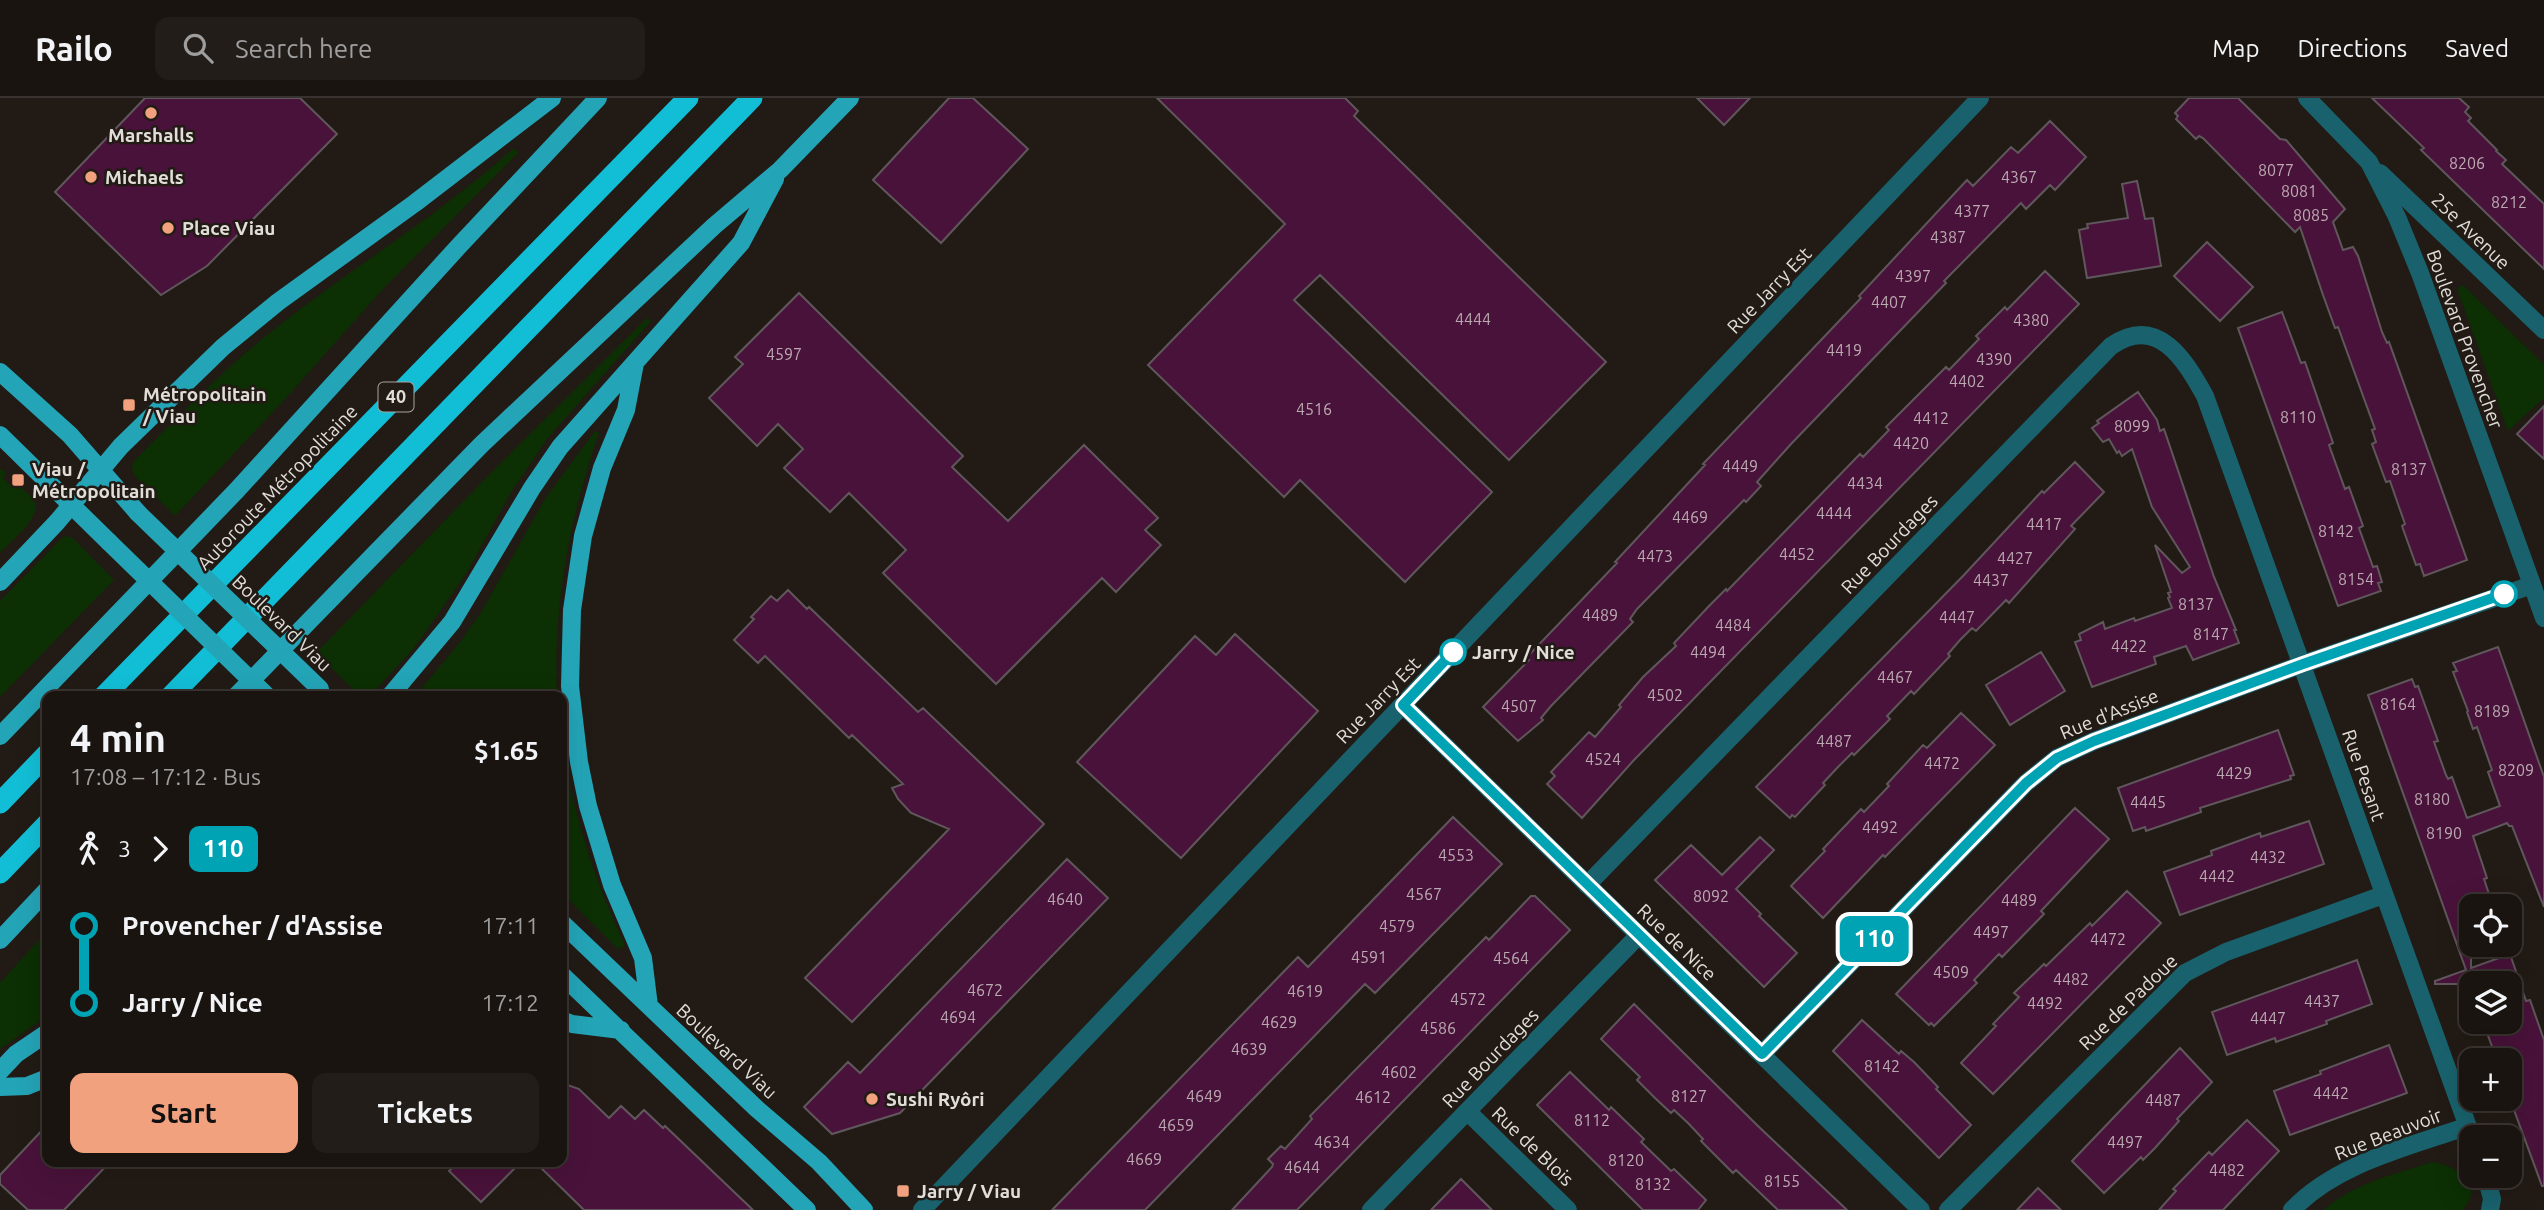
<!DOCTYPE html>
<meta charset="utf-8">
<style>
:root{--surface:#1a1410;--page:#231d19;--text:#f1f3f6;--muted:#9f9e9f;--line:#383330;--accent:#f2a17e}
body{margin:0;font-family:Ubuntu,sans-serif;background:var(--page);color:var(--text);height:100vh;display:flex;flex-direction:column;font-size:26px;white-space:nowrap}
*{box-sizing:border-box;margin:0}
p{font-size:23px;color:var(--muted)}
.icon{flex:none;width:38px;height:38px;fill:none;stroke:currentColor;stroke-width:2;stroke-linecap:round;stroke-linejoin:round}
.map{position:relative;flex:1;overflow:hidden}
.sheet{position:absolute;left:42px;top:593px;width:525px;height:476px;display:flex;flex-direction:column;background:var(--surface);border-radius:14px;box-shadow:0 7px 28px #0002,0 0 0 2px var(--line)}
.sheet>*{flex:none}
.badge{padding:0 14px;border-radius:10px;font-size:24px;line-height:46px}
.controls{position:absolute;left:2459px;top:796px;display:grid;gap:14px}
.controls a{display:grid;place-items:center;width:63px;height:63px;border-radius:14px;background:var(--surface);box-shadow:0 7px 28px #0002,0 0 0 2px var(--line);font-size:35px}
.map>.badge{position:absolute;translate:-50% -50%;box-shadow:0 0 0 4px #fff}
.legs{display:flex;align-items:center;gap:10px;height:77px;padding:0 28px;font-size:23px}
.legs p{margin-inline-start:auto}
.headline{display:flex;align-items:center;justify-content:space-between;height:119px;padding:0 28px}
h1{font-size:38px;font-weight:600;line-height:52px}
.button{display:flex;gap:14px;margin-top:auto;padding:14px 28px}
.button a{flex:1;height:80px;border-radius:14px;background:var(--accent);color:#111;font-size:28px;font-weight:600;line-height:80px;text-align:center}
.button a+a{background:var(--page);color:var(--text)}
ul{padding:0 28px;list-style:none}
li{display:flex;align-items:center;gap:24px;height:77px;font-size:26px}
li i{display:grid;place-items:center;width:10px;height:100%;margin:0 9px;background:currentColor}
li i::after{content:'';width:18px;height:18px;margin:-9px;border:5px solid;border-radius:50%;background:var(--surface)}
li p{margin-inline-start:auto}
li:first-child i{background:linear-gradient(#0000 50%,currentColor 0)}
li:last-child i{background:linear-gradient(currentColor 50%,#0000 0)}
header{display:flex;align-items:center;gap:42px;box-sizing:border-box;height:98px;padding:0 35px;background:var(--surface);border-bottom:2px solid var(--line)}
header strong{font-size:33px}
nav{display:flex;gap:38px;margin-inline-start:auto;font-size:24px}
.search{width:490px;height:63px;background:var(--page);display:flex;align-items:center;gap:18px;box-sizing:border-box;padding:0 24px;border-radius:14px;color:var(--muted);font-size:26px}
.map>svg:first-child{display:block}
.green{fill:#0c2f03}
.building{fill:#49123a;stroke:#60575c;stroke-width:2}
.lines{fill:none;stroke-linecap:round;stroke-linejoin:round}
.minor{stroke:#19626d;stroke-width:18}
.major{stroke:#24a4b7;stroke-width:18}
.highway{stroke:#12bed6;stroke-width:21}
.major-bridge{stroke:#24a4b7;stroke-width:18}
.line-1-casing{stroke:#fff;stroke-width:16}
.line-1{stroke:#00a3b4;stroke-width:10}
.poi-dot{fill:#f2a17e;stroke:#221b15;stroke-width:2.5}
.stop-1-dot{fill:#fff;stroke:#00a3b4;stroke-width:3.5}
.labels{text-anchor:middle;stroke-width:5;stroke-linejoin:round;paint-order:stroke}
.number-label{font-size:16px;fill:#bbaab0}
.shield{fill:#221b15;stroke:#a8a39e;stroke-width:2}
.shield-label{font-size:18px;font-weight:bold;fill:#e1ddd8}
.poi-label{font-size:19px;font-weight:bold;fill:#e1ddd8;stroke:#221b15;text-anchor:start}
.street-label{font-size:19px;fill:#e1ddd8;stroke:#221b15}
.stop-label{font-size:19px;font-weight:bold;fill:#e1ddd8;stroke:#221b15;text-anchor:start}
</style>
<header>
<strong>Railo</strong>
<div class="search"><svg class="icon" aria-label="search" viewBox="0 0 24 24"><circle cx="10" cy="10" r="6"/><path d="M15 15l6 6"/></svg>Search here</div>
<nav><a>Map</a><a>Directions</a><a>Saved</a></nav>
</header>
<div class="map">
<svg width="2544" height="1112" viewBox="0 0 2544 1112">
<rect width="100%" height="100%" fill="#221b15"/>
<path class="green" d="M514,50L518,55L382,192L286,300L175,418L133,376L132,366L137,360C181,316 224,271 272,233C351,170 439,118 514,50Z
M2459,188H2464L2544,267V300L2508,333L2458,193Z
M647,220L651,223L547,341L510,396L467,474L441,512L413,551L370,598H360L316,555L489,377Z
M595,333L599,335C569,421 553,507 557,598H415L461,543L483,511L545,401Z
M0,370L6,375L3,380L11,388L15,384C21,390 32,397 35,405C40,421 10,444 0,455Z
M64,438L73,440L114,482L0,599V503Z
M562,643C572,715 594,781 625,848L618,851L562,795Z
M47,833V918L0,951V885Z
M2432,1064C2455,1066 2487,1089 2462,1112H2324C2352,1086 2395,1076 2432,1064Z"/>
<path class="building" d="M145,0H300L337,36L207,168L161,197L55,94Z
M949,0H973L1028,51L941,145L873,82Z
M1157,0H1345L1358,13L1354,18L1606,264L1509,362L1320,177L1294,202L1492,394L1405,484L1300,382L1284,399L1148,267L1285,126Z
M1697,0H1750L1724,27Z
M2189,0H2238L2280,41L2286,42L2345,111L2333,124L2343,152L2353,149L2358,158L2382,234L2387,245L2389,244L2467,462L2424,478L2420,466L2416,467L2402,428L2405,426L2399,409L2390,383L2386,384L2372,346L2376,344L2372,332L2375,331L2338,229L2335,230L2323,197L2300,129L2295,134L2203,40L2199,38L2196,41L2176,21L2178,18L2175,15Z
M2372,0H2459L2469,9L2465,14L2471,20L2468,23L2497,52L2496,53L2506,62L2502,66L2544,106V171L2421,52L2424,50Z
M2050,23L2086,59L2055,92L2050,87L2026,111L2021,105L1944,183L1946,185L1791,346L1757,384L1761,388L1746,404L1744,402L1637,511L1630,521L1633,524L1551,608L1541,620L1543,622L1518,643L1483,609L1529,562L1526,560L1617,465L1615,464L1705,367L1703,366L1861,200L1859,198L1967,82L1973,88L2011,49L2018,55Z
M2137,83L2145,121L2153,120L2161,168L2087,180L2079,132L2088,130L2087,126L2128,120L2122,86Z
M2207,144L2253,189L2220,223L2174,178Z
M2045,173L2079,206L1634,662L1582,720L1547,686L1555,678L1551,674L1589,634L1595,639L1621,609L1619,607L1643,579L1676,548L1674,545L1710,507L1726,491L1727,493L1860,356L1863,359L1889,332L1886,329L1946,269L1949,272L1979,241L1976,238L2005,209L2007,212Z
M799,195L963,358L952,369L1008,423L1084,347L1158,420L1145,432L1161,447L1116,494L1102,480L996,586L883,475L906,452L849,395L830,414L784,370L803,351L778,326L757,348L709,300L743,266L735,259Z
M2282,214L2301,265L2305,264L2333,345L2329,347L2345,391L2349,389L2363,428L2359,430L2373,469L2377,468L2382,484L2378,485L2381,493L2338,508L2238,230Z
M2138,294L2157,322L2160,333L2164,331L2214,479L2236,532H2234L2239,545L2193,562L2186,548L2154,559L2156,566L2092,589L2075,544L2081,542L2079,536L2103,524L2105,531L2134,520L2135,523L2172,510L2168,500L2170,499L2168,495L2171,494L2155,447L2182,475L2190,469L2152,409L2132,351L2122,358L2119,353L2117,355L2109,341L2103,344L2092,330L2099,325L2097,323Z
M2544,308V361L2517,336Z
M2075,364L2104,394L2071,428L2075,431L2009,505L2006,502L1976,533L1972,530L1960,542L1948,556L1950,558L1914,596L1911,593L1887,618L1890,621L1854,657L1852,655L1838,669L1823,685L1825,687L1795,719L1792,717L1790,720L1756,689L1963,478L2042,393L2044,395Z
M788,492L807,511L809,509L918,614L923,610L1044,726L852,924L805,880L949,731L911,715L898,701L892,690L903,686L852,637L849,640L765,558L758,565L734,542L754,521L751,519L771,498L777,503Z
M1235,536L1318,613L1181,760L1077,664L1195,538L1216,557Z
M2498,549L2544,679V809L2512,728H2509L2507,725L2473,738L2487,780L2484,781L2493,808H2471V870L2510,856L2526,903L2530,902L2544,942V1088H2542L2510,1001V962H2497L2483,924H2510V886H2435V883L2466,872L2368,597L2412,581L2415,589L2418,588L2438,643L2434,644L2446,677L2448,681L2452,679L2467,720L2500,708L2488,674L2492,672L2477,629L2473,631L2467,614L2468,613L2453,574L2457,573L2453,565Z
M2041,554L2065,593L2010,627L1986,587Z
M1961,615L1995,647L1885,759L1883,757L1823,820L1791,788L1825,753L1823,751L1861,711L1864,714L1889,688L1887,686L1923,647L1927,650Z
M2278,632L2294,677L2290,678L2291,681L2200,710L2201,714L2146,733L2145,729L2133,733L2118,690Z
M2075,710L2109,741L2041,813L2044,816L2002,859L1999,856L1974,882L1977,885L1934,928L1931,925L1929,927L1896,896Z
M1453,719L1502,766L1375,895L1365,886L1145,1112H1052L1298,859L1308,869Z
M2309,723L2324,766L2180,817L2164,774L2212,757L2211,753L2260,735L2261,739Z
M1760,739L1774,752L1736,791L1761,816L1759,818L1797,855L1764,889L1655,782L1691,747L1722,777Z
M1067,761L1108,800L900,1015L832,1036L804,1009L848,964L860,975Z
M2127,793L2161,825L1993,996L1961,965L1996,928L1993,926L2019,899L2014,895L2044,866L2046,868L2090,825L2092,828Z
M1531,798H1535L1570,832L1297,1112H1232L1272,1069L1273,1066L1268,1061L1281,1048L1285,1051L1312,1021L1310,1018L1486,839L1489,842Z
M2357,862L2372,906L2326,923L2327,926L2276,944L2275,940L2227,957L2212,914Z
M1634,906L1758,1028L1847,1112H1778L1736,1072L1733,1075L1701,1043L1703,1041L1689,1026L1674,1012L1671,1015L1655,1000L1637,982L1640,979L1601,941Z
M1862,922L1899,956L1901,953L1914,964L1938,989L1936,991L1971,1027L1939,1060L1833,953Z
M2389,947L2407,995L2290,1037L2274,993L2321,976L2320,973Z
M2180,950L2212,984L2177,1021L2179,1023L2155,1050L2143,1062L2141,1059L2104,1095L2072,1063Z
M1570,974L1609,1012L1611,1009L1644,1041L1641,1044L1671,1073L1674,1071L1706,1102L1698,1112H1643L1537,1007Z
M562,985L579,991L609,1020L621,1008L635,1021L644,1012L663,1030L665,1028L753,1112H584L535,1064H562Z
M2247,1022L2279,1053L2223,1112H2159L2176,1093L2173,1091L2209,1054L2212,1057Z
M47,1027V1064H110L64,1112H28L0,1086V1077Z
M458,1064H521L481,1104L449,1073Z
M1461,1081L1492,1112H1431Z
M2038,1090L2061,1112H2017Z"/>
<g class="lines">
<path class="minor" d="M2307,0L2369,64L2397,119L2420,175L2544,520
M2380,75L2544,232
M1403,607L1921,1112
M1587,787L2111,248C2158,216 2185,262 2205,298L2472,1040
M1762,956L2026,685L2057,660L2094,643L2303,566L2532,487
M1468,1014L1568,1112
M2486,1078L2492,1101L2490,1112
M922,1112L1980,0
M1371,1112L1639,837
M1948,1112L2185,875L2226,854L2383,797
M2292,1112C2336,1065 2409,1049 2468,1028"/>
<path class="major" d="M635,265L626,312L602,370L583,438L572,512L570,588L579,664L588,708L612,787L643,860L649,908
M0,274L70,337L138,415
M0,337L109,444
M0,484L57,424L121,348L223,249L278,204L415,105L552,0
M236,598L482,346L714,128L780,72L850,0
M390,598L452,524L532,390L560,349L741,145L775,81
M0,638L237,392L458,149L598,0
M562,825L757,1011L819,1064L864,1112
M0,842L47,792
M562,877L807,1112
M562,922L572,926L621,932
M0,973L16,956L47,935
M0,989L27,988L47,980"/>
<path class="highway" d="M104,598L688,0
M171,598L752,0
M0,705L47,656
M0,775L47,726"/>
<path class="major-bridge" d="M138,415L320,591
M109,444L267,598"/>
</g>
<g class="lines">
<defs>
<path id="line-1" d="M1453,554L1403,607L1762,956L2026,685L2057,660L2094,643L2303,566L2504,496"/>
</defs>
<use href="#line-1" class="line-1-casing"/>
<use href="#line-1" class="line-1"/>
</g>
<g class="poi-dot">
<circle cx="151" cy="15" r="7"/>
<circle cx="91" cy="79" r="7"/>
<circle cx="168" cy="130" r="7"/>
<rect x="122" y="300" width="14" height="14" rx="3.5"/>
<rect x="11" y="375" width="14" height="14" rx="3.5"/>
<circle cx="872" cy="1001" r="7"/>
<rect x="896" y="1086" width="14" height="14" rx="3.5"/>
</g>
<g class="stop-1-dot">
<circle cx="2504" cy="496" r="12"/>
<circle cx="1453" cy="554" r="12"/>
</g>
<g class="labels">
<g class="number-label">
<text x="2467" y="71">8206</text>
<text x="2276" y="78">8077</text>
<text x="2019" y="85">4367</text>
<text x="2299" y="99">8081</text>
<text x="2509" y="110">8212</text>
<text x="1972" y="119">4377</text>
<text x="2311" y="123">8085</text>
<text x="1948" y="145">4387</text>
<text x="1913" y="184">4397</text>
<text x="1889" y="210">4407</text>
<text x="1473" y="227">4444</text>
<text x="2031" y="228">4380</text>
<text x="1844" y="258">4419</text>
<text x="784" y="262">4597</text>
<text x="1994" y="267">4390</text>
<text x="1967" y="289">4402</text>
<text x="1314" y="317">4516</text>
<text x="2298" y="325">8110</text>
<text x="1931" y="326">4412</text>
<text x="2132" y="334">8099</text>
<text x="1911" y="351">4420</text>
<text x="1740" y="374">4449</text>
<text x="2409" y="377">8137</text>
<text x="1865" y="391">4434</text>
<text x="1834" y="421">4444</text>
<text x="1690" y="425">4469</text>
<text x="2044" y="432">4417</text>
<text x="2336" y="439">8142</text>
<text x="1797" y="462">4452</text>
<text x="1655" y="464">4473</text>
<text x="2015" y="466">4427</text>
<text x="2356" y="487">8154</text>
<text x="1991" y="488">4437</text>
<text x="2196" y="512">8137</text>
<text x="1600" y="523">4489</text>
<text x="1957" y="525">4447</text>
<text x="1733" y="533">4484</text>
<text x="2211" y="542">8147</text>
<text x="2129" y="554">4422</text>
<text x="1708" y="560">4494</text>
<text x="1895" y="585">4467</text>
<text x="1665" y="603">4502</text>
<text x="2398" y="612">8164</text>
<text x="1519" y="614">4507</text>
<text x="2492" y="619">8189</text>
<text x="1834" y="649">4487</text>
<text x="1603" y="667">4524</text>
<text x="1942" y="671">4472</text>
<text x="2516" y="678">8209</text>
<text x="2234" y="681">4429</text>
<text x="2432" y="707">8180</text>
<text x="2148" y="710">4445</text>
<text x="1880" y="735">4492</text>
<text x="2444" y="741">8190</text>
<text x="1456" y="763">4553</text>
<text x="2268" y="765">4432</text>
<text x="2217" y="784">4442</text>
<text x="1424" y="802">4567</text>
<text x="1711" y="804">8092</text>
<text x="1065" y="807">4640</text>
<text x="2019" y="808">4489</text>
<text x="1397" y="834">4579</text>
<text x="1991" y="840">4497</text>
<text x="2108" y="847">4472</text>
<text x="1369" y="865">4591</text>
<text x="1511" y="866">4564</text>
<text x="1951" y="880">4509</text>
<text x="2071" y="887">4482</text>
<text x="985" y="898">4672</text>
<text x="1305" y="899">4619</text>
<text x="1468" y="907">4572</text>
<text x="2322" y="909">4437</text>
<text x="2045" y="911">4492</text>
<text x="958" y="925">4694</text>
<text x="2268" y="926">4447</text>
<text x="1279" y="930">4629</text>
<text x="1438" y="936">4586</text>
<text x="1249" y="957">4639</text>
<text x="1882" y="974">8142</text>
<text x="1399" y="980">4602</text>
<text x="2331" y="1001">4442</text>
<text x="1204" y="1004">4649</text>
<text x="1689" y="1004">8127</text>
<text x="1373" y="1005">4612</text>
<text x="2163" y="1008">4487</text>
<text x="1592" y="1028">8112</text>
<text x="1176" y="1033">4659</text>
<text x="1332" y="1050">4634</text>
<text x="2125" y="1050">4497</text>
<text x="1144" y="1067">4669</text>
<text x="1626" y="1068">8120</text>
<text x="1302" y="1075">4644</text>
<text x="2227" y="1078">4482</text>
<text x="1782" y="1089">8155</text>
<text x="1653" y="1092">8132</text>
</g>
<rect class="shield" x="378.5" y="284.5" width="35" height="29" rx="5"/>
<g class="shield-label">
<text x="396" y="305">40</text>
</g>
<g class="poi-label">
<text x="151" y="44" text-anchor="middle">Marshalls</text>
<text x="105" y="86">Michaels</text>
<text x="182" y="137">Place Viau</text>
<text x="143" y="303">Métropolitain<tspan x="143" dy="22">/ Viau</tspan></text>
<text x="32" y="378">Viau /<tspan x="32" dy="22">Métropolitain</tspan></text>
<text x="886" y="1008">Sushi Ryôri</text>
<text x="917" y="1100">Jarry / Viau</text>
</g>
<g class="street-label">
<text transform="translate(2471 133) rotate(44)" y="7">25e Avenue</text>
<text transform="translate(1769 192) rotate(-46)" y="7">Rue Jarry Est</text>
<text transform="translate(2465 241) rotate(70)" y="7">Boulevard Provencher</text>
<text transform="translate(277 389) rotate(-46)" y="7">Autoroute Métropolitaine</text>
<text transform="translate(1889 446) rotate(-46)" y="7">Rue Bourdages</text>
<text transform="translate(282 525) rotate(44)" y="7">Boulevard Viau</text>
<text transform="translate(1378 602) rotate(-46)" y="7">Rue Jarry Est</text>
<text transform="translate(2109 616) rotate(-22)" y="7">Rue d'Assise</text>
<text transform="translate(2364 677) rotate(71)" y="7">Rue Pesant</text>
<text transform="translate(1677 844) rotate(44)" y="7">Rue de Nice</text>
<text transform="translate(2128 904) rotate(-44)" y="7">Rue de Padoue</text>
<text transform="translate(727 953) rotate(43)" y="7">Boulevard Viau</text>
<text transform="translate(1490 960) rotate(-46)" y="7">Rue Bourdages</text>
<text transform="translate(2388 1036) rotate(-21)" y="7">Rue Beauvoir</text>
<text transform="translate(1533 1048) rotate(44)" y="7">Rue de Blois</text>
</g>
<g class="stop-label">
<text x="1472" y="561">Jarry / Nice</text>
</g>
</g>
</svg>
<div class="controls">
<a><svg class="icon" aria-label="locate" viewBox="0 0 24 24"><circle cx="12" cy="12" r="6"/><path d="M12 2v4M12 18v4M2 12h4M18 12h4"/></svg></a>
<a><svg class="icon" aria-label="layers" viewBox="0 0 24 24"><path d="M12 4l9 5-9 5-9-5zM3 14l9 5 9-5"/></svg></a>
<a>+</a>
<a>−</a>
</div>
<b class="badge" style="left:1874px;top:841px;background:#00a3b4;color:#fff">110</b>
<section class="sheet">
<div class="headline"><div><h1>4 min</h1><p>17:08 – 17:12 · Bus</p></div><b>$1.65</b></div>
<div class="legs"><svg class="icon" aria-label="walk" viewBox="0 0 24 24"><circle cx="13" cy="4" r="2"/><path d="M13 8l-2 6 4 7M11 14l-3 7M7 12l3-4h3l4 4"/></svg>3<svg class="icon" aria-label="forward" viewBox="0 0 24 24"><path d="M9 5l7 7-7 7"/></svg><b class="badge" style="background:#00a3b4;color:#fff">110</b></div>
<ul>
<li><i style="color:#00a3b4"></i><b>Provencher / d'Assise</b><p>17:11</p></li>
<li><i style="color:#00a3b4"></i><b>Jarry / Nice</b><p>17:12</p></li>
</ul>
<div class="button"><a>Start</a><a>Tickets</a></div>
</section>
</div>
